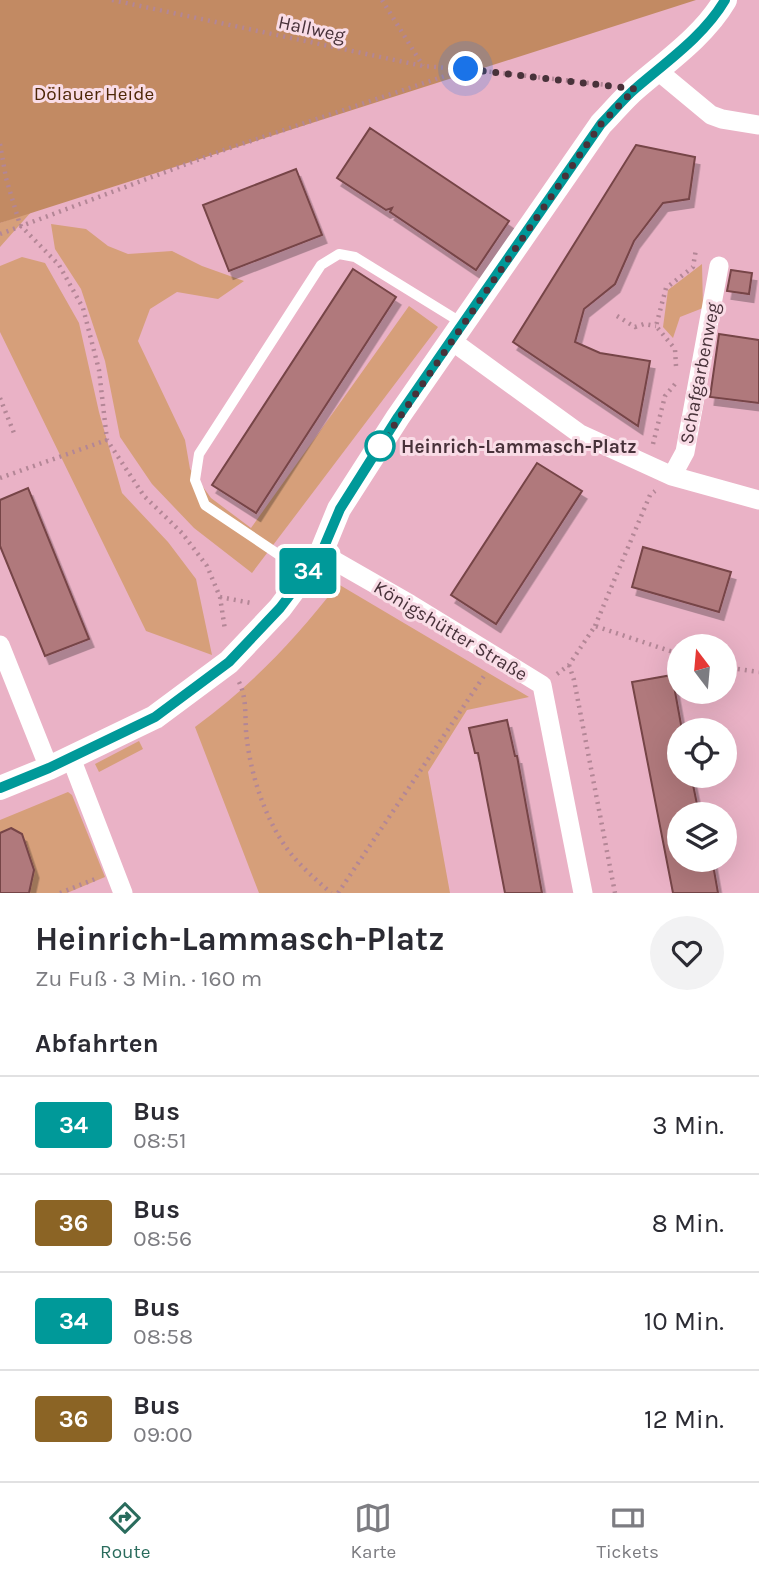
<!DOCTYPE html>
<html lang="de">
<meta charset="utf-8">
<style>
:root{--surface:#fff;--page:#f2f2f3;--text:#2b2b33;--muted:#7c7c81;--line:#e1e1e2;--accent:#2a6c5d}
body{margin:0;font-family:Karla,sans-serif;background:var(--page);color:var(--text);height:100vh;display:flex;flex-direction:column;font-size:26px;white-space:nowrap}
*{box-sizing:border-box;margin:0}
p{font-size:23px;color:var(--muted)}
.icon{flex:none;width:38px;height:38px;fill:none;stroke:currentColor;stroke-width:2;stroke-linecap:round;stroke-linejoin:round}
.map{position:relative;height:893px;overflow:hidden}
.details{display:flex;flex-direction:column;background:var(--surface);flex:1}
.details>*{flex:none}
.badge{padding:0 14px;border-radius:5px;font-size:24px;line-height:46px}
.needle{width:46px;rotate:344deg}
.fabs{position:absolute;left:667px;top:634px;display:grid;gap:14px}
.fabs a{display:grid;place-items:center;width:70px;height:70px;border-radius:50%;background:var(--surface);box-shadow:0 7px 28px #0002;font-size:35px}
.you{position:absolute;width:35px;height:35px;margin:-18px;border:5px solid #fff;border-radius:50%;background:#1a73e8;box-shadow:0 0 0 10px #1a73e833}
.map>.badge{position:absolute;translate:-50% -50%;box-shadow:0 0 0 4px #fff}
h2{padding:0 35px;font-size:26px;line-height:63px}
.round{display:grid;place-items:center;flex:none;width:74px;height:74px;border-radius:37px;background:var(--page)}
.overview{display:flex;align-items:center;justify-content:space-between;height:119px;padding:0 35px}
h1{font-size:33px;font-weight:700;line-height:52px}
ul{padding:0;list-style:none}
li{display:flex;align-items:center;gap:21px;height:98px;padding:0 35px;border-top:2px solid var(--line)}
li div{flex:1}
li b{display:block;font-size:26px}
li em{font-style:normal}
li .badge{min-width:77px;font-weight:700;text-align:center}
.tab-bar{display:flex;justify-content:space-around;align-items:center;height:98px;border-top:2px solid var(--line);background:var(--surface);font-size:19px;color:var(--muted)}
.tab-bar a{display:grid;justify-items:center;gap:4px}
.tab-bar .on{color:var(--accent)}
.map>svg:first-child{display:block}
.green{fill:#d69f7a}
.forest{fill:#c28a63}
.building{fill:#b0797c;stroke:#764447;stroke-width:2;filter:url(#shadow)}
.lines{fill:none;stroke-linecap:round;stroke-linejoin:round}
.path{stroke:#b38696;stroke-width:4.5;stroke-dasharray:2 5;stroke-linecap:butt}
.service{stroke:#fff;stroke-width:10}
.minor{stroke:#fff;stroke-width:19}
.tertiary{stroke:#fff;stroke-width:24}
.line-casing{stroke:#fff;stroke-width:16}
.line{stroke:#099;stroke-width:10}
.walk{stroke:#48323a;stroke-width:7;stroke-dasharray:0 12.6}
.stop-dot{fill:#fff;stroke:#099;stroke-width:3.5}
.labels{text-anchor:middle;stroke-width:6;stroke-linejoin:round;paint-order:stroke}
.street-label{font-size:19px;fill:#48323a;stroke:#f9dce6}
.park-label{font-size:19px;fill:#4d2707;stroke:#f9dce6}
.stop-label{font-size:19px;font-weight:bold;fill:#48323a;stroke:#f9dce6;text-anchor:start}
</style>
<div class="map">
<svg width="759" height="893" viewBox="0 0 759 893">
<defs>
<filter id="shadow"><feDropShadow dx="4.5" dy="8" stdDeviation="0" flood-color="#0004"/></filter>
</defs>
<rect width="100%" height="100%" fill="#eab2c6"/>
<path class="green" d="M32,211L0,247V223Z
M51,224L86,229L108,246L128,254L172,251L202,266L244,281L218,299L177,292L150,309L138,341L185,440L190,469L211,498L251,528L409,306L438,327L252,573L194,528L152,484L120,437L105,361L81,289L55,249Z
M22,257L45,263L79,323L99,412L122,493L168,542L196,579L212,655L146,631L0,332V266Z
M702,264L703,308L680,317L673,338L663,327L668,290Z
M338,584L529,697L467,710L428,772L450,893H259L195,727C253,684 294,641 338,584Z
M139,741L143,749L99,772L95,764Z
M68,792L72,795L105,877L67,893H0V820Z"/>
<path class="forest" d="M0,0H696L0,223Z"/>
<path class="building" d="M370,128L509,221L476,270L390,212L392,208L386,210L337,178Z
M636,145L695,157L689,199L663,203L634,241L615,284L584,309L575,342L600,353L650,361L638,426L513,342Z
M296,169L322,235L229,271L203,205Z
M353,269L396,297L256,513L212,485Z
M731,270L752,273L749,294L727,291Z
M719,334L759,340V403L710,397Z
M537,463L582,491L496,624L451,595Z
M28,488L89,639L45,656L0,546V500Z
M643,547L731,572L719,612L632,587Z
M672,675L682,730H679V775H691L699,814H679V859H712L718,893H673L632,682Z
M507,720L515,756H517L542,893H505L478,753H475L469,728Z
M11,828L22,834L34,870L29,893H0V833Z"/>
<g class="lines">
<path class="path" d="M112,0L423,66L461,69
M382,0L423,66
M0,144L6,178L20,225L59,265L83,308L99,370L107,440L144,496L182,533L207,566L220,597L225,630
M0,234L224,150L466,69L607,85
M617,316L635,327L644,324L656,326
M676,366L675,349L656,326L666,288L693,267L696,249
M0,398L14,433
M653,444L665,396L675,384
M0,478L107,440
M220,597L251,603
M595,626L650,495L655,491
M569,665L574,680L615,893
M724,667L759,672
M557,674L569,665L595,626L679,654
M239,682C248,700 244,721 247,740C252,782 270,833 299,863C309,874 320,883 331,893
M60,893L95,879
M338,893L486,673"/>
<path class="service" d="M306,573L205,505L195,480L199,454L321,265L339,254L355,257L462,323"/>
<path class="minor" d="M658,71L711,115L722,119L759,125
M452,341L580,434L672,476L759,500
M672,476L685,452L719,266
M321,553L410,604L542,685L583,893
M0,645L49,768
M71,758L123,893"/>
<path class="tertiary" d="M0,788L49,768L155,717L229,662L280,608L321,553L339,509L398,417L601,124C613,112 623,99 636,88C666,62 704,36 725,0"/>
</g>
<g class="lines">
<defs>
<path id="line" d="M0,788L49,768L155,717L229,662L280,608L321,554L340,509L398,417L601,124C613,112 623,99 636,88C666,62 704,36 725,0"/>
</defs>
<use href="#line" class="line-casing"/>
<use href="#line" class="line"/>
<path class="walk" d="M380,446L601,124L635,89L466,69"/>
</g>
<circle class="stop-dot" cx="380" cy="446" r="14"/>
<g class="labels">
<g class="street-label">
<text transform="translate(312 28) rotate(12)" y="7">Hallweg</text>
<text transform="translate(699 373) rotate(-79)" y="7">Schafgarbenweg</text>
<text transform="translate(451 630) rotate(31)" y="7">Königshütter Straße</text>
</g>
<g class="park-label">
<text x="94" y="100">Dölauer Heide</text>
</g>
<g class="stop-label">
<text x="401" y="453">Heinrich-Lammasch-Platz</text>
</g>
</g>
</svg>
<div class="fabs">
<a><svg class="needle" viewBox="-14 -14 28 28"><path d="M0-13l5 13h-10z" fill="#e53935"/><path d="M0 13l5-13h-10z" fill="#7c7c81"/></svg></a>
<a><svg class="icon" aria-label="locate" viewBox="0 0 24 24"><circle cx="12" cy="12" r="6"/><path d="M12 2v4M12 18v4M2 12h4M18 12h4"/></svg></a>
<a><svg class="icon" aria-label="layers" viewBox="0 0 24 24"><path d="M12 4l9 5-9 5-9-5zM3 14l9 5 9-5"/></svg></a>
</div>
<div class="you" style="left:466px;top:69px"></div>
<b class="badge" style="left:308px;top:571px;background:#099;color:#fff">34</b>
</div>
<section class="details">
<div class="overview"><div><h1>Heinrich-Lammasch-Platz</h1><p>Zu Fuß · 3 Min. · 160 m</p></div><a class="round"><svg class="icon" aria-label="heart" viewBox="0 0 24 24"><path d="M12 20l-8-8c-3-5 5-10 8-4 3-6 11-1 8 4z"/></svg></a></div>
<h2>Abfahrten</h2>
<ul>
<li><span class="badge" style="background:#099;color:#fff">34</span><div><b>Bus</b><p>08:51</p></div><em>3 Min.</em></li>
<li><span class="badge" style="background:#8b6425;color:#fff">36</span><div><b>Bus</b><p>08:56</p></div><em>8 Min.</em></li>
<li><span class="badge" style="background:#099;color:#fff">34</span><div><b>Bus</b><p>08:58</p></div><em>10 Min.</em></li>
<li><span class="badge" style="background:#8b6425;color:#fff">36</span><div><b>Bus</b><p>09:00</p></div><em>12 Min.</em></li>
</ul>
</section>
<nav class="tab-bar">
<a class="on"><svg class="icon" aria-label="directions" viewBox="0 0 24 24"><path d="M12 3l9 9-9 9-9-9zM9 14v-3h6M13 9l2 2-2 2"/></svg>Route</a>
<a><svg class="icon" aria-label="map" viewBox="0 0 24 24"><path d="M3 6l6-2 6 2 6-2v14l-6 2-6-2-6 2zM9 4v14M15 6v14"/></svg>Karte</a>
<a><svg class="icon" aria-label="tickets" viewBox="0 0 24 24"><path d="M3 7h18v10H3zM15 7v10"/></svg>Tickets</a>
</nav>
